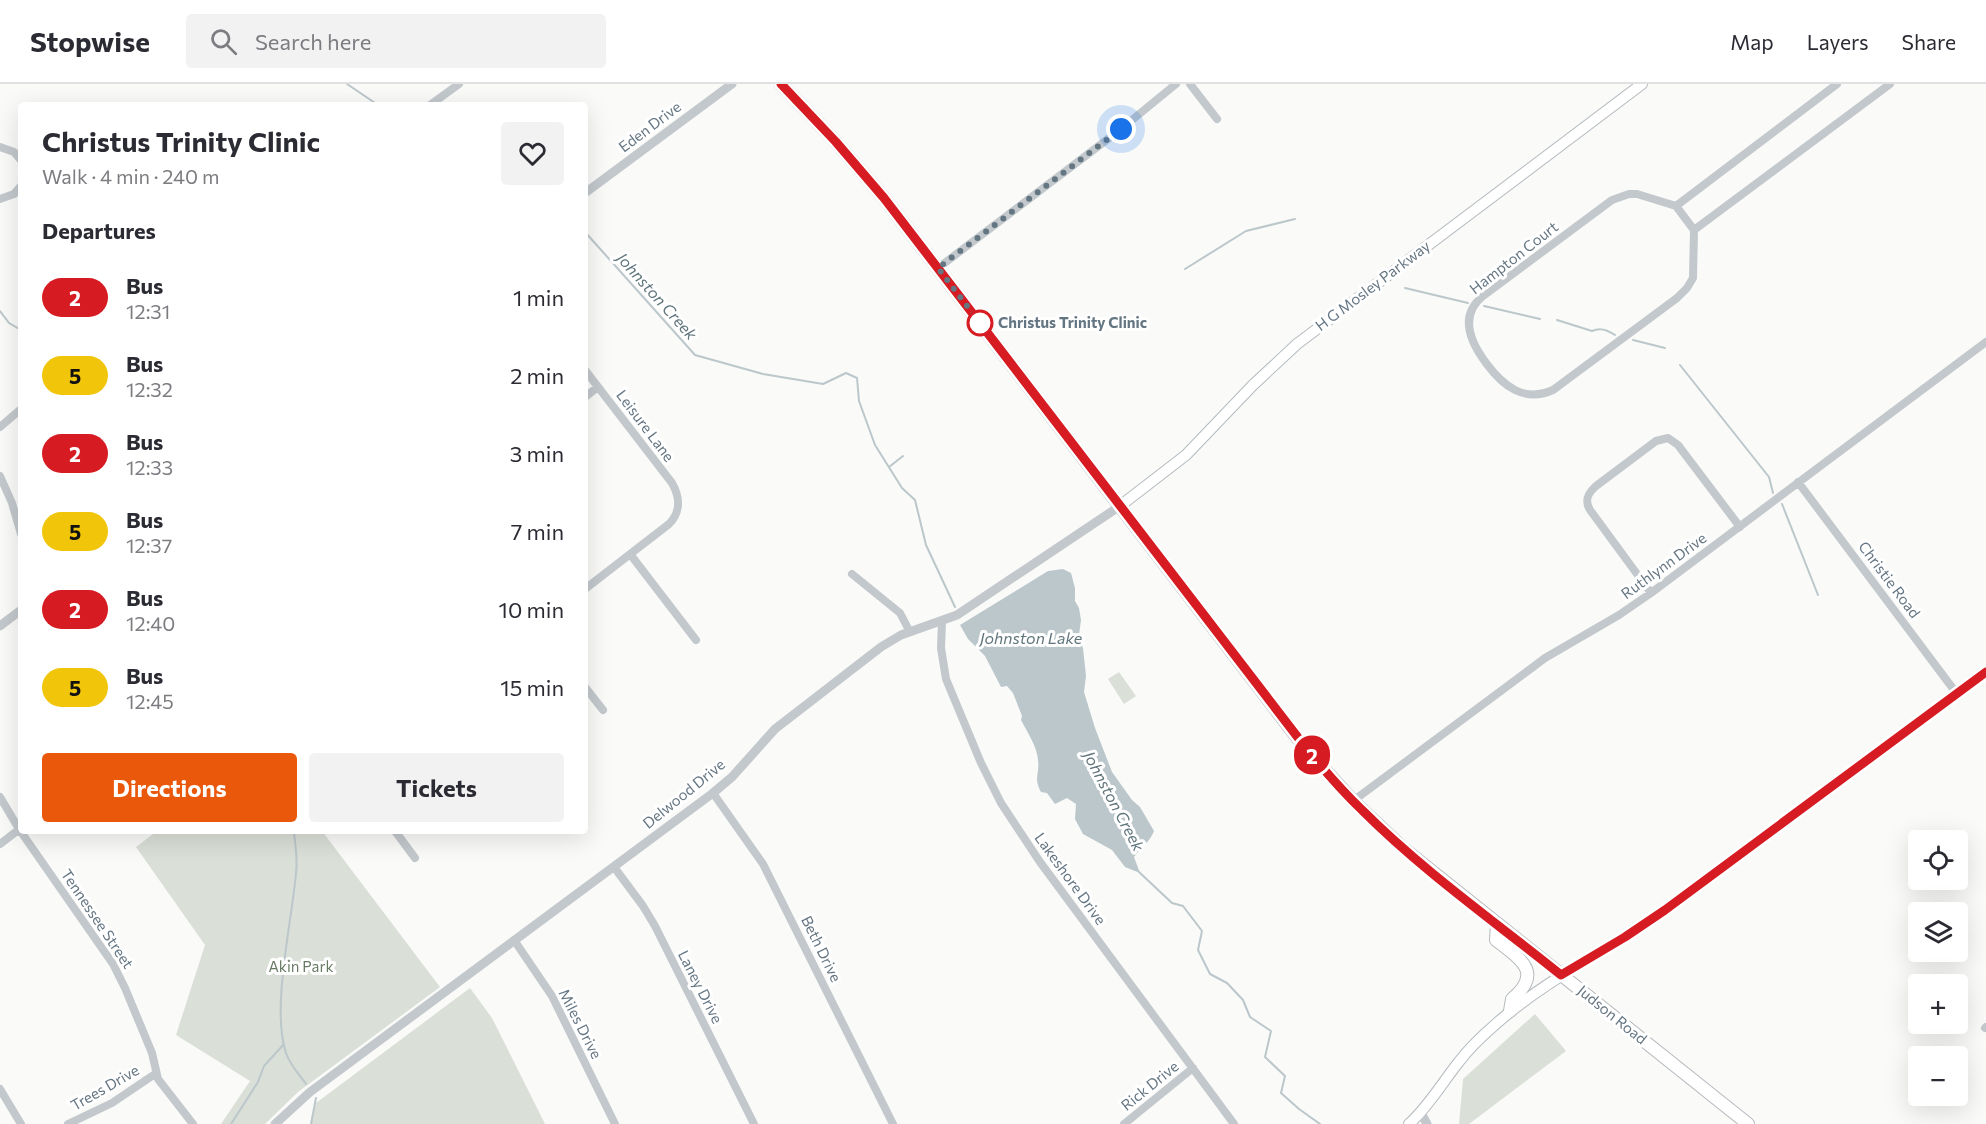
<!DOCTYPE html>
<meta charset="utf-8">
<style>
:root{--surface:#fff;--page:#f2f2f3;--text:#2b2b33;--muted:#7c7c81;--line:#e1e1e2;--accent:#ea580c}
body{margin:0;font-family:Commissioner,sans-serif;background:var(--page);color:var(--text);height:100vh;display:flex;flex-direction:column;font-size:22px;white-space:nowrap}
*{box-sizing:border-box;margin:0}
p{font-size:20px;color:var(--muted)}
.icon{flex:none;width:33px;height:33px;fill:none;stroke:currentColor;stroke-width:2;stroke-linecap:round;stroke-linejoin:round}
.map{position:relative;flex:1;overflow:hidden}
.side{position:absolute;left:18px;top:18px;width:570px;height:732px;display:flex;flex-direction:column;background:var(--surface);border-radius:6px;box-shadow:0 6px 24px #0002}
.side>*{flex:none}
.badge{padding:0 12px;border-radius:20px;font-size:21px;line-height:39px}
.buttons{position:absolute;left:1908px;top:746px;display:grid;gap:12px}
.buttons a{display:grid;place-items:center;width:60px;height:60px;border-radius:6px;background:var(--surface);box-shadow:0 6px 24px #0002;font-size:30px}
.you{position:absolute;width:30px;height:30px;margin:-15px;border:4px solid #fff;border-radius:50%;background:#1a73e8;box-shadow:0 0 0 9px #1a73e833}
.map>.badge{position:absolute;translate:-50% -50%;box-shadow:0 0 0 3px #fff}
h2{padding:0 24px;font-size:22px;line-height:54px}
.round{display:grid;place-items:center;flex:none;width:63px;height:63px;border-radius:6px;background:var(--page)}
.head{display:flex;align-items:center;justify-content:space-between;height:102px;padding:0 24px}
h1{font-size:28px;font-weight:700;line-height:45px}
.primary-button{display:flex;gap:12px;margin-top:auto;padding:12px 24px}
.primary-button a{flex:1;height:69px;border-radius:6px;background:var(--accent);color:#fff;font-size:24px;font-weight:700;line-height:69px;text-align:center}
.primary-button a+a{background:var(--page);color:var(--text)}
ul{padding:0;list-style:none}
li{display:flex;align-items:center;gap:18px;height:78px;padding:0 24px}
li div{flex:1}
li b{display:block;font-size:22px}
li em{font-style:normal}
li .badge{min-width:66px;font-weight:700;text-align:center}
header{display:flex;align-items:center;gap:36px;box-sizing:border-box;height:84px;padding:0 30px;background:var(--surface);border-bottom:2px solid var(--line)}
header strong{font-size:28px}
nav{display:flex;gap:33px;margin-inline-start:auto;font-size:21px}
.search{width:420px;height:54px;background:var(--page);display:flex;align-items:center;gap:15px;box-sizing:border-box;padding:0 21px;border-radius:6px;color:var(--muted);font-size:22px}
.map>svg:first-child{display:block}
.green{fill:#dadfd7}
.water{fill:#bbc7cb}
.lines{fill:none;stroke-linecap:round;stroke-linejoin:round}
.stream{stroke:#bbc7cb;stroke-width:2}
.secondary-casing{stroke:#b3babf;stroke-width:12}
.primary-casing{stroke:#b5babe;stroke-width:14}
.minor{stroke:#c3c8cc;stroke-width:8}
.tertiary{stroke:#c3c8cc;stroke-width:9}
.secondary{stroke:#fff;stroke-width:10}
.primary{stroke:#fff;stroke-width:12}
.line-casing{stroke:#fff;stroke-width:14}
.line{stroke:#d61b22;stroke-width:9}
.walk{stroke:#657683;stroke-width:6;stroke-dasharray:0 10.8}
.stop-dot{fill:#fff;stroke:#d61b22;stroke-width:3}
.labels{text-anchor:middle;stroke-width:6;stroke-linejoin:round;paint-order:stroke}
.street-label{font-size:15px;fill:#657683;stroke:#fff}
.stop-label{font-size:15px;font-weight:bold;fill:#657683;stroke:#fff;text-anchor:start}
.park-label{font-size:15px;fill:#687a64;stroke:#fff}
.water-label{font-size:16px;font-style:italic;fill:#60757c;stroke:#fff}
</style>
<header>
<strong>Stopwise</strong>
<div class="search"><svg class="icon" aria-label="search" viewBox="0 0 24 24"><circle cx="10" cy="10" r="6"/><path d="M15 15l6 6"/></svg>Search here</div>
<nav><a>Map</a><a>Layers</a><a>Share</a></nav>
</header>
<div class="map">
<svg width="1986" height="1040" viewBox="0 0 1986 1040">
<rect width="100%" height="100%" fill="#fafaf8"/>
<path class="green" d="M1119,588L1136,612L1124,620L1108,595Z
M157,747H322L440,903L298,1008L265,1040H221L250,997L176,951L205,861L136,763Z
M470,904L492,934L545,1040H311L316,1019Z
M1535,930L1566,967L1469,1040H1459L1463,995Z"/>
<path class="water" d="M1063,485L1071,489L1075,504V517L1079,524L1081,536L1079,551L1083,564L1086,592L1084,608L1095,644L1112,688L1132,716L1140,723L1154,747C1150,758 1141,763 1134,773L1140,789L1125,783L1112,766L1083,750L1075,735L1076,720L1067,714L1055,720L1047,709L1041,708C1033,693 1040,690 1038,676C1037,662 1027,648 1021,636L1022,632L1013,609L1007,602L1001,603L985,572L968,555L960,541L1048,487Z"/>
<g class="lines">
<path class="stream" d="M347,0L378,21
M585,148L695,271L763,290L823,300L846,289L857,294L859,317L875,361L902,404L915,416L926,461L955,523
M1185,185L1246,147L1295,135
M1405,204L1468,219
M1484,222L1540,235
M0,227L9,239L21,246
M1557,236L1592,247C1600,243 1608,246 1615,251
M1633,256L1665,264
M1680,281L1769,393L1773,409
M889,383L903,372
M1782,420L1818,511
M294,747C295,761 298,775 296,789C292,837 271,925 286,969C290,981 299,990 306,1000
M1139,788L1172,819L1183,822L1202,847L1198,866L1210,890L1227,899L1243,916L1250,933L1271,947L1265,973L1285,992L1281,1009L1299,1025L1320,1040
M231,1040L258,998L264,982L284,960
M311,1040L316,1014"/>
<defs>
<path id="secondary" d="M1120,422L1186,371L1253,301L1297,260L1642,0
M1409,1040C1429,1022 1442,999 1458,979C1469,964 1483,951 1497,939C1548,894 1610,865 1665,826L1986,588"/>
<path id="primary" d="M781,0L836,58L884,114L1306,665L1353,717L1404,765L1748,1040
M1497,840L1496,856C1520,875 1544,888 1512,915L1510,927"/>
</defs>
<use href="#secondary" class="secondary-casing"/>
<use href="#primary" class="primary-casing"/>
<path class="minor" d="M1190,0L1217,35
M430,21L459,0
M0,63L14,68L21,76
M1629,110H1637L1676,122L1694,146L1693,194L1687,204L1677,214L1553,306C1524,319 1503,302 1486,279C1471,259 1458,232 1483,212L1612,116Z
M0,115L14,110L21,102
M1676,122L1837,0
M1694,146L1890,0
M938,184L1121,45L1176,0
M585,286L672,399C680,413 681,428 669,440L585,505
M585,313L598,303
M0,343L21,325
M0,392L12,419L21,450
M1798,398L1957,610
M630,470L696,556
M852,490L900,529L910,548
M1651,509L1590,426C1584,416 1588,409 1596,402L1656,357L1668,354L1678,361L1740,443
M942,538L941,564L946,595L981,679L1001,719L1040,778L1234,1040
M585,603L603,626
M713,709L763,780L893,1040
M0,713L19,745L113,880L125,904L152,969L158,995L193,1040
M1353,717L1545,574L1619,531L1651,509L1986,258
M395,747L415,774
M0,760L21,744
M614,783L643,822L655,842L754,1040
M514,856L552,912L615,1040
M1985,944L1986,943
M0,1005L21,1040
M68,1040L112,1019L155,990
M1124,1040L1193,984"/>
<path class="tertiary" d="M585,109L732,0
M0,542L21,526
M1421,1029L1427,1040
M275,1040L310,1008L713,709L732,693L775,645L881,563L901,551L957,531L1120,422"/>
<use href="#secondary" class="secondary"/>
<use href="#primary" class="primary"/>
</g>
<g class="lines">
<defs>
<path id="line" d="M781,0L836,58L884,114L1306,664C1324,686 1342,707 1362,726C1423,787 1494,837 1561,891L1625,853L1665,826L1986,588"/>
</defs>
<use href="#line" class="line-casing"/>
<use href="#line" class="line"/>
<path class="walk" d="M980,239L938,184L1121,45"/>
</g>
<circle class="stop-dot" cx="980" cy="239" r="12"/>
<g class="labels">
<g class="street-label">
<text transform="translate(650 43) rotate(-37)" y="5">Eden Drive</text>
<text transform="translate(1514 174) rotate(-38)" y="5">Hampton Court</text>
<text transform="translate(1373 202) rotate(-37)" y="5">H G Mosley Parkway</text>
<text transform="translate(645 342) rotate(53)" y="5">Leisure Lane</text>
<text transform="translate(1664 482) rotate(-36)" y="5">Ruthlynn Drive</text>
<text transform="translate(1889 496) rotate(53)" y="5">Christie Road</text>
<text transform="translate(684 710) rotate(-39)" y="5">Delwood Drive</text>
<text transform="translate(1070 795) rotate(54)" y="5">Lakeshore Drive</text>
<text transform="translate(97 835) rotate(56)" y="5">Tennessee Street</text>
<text transform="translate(821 865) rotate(64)" y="5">Beth Drive</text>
<text transform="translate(700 903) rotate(63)" y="5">Laney Drive</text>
<text transform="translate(1612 931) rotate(39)" y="5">Judson Road</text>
<text transform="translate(580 940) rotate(63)" y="5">Miles Drive</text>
<text transform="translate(1150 1002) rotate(-39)" y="5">Rick Drive</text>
<text transform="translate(105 1004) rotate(-30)" y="5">Trees Drive</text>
</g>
<g class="stop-label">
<text x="998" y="244">Christus Trinity Clinic</text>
</g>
<g class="park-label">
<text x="301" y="888">Akin Park</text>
</g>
<g class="water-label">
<text transform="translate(657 212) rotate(48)" y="6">Johnston Creek</text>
<text x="1031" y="560">Johnston Lake</text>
<text transform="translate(1114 717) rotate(62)" y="6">Johnston Creek</text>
</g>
</g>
</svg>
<div class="buttons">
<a><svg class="icon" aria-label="locate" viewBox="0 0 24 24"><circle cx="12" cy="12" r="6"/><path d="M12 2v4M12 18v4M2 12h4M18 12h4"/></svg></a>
<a><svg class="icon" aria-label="layers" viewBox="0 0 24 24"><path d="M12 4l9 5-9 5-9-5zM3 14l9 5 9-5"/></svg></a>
<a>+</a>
<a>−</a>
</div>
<div class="you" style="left:1121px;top:45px"></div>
<b class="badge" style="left:1312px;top:671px;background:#d61b22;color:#fff">2</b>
<section class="side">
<div class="head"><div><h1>Christus Trinity Clinic</h1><p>Walk · 4 min · 240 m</p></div><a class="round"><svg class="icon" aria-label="heart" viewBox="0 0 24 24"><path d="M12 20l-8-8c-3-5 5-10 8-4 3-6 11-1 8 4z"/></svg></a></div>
<h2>Departures</h2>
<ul>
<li><span class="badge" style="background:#d61b22;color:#fff">2</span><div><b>Bus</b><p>12:31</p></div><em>1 min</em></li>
<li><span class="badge" style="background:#f0c50a;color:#111">5</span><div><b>Bus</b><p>12:32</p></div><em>2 min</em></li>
<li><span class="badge" style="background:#d61b22;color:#fff">2</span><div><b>Bus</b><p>12:33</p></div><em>3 min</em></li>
<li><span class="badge" style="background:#f0c50a;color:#111">5</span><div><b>Bus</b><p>12:37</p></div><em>7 min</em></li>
<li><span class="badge" style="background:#d61b22;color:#fff">2</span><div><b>Bus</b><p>12:40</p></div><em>10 min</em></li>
<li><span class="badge" style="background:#f0c50a;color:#111">5</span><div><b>Bus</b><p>12:45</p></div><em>15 min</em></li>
</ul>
<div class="primary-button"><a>Directions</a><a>Tickets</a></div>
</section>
</div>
